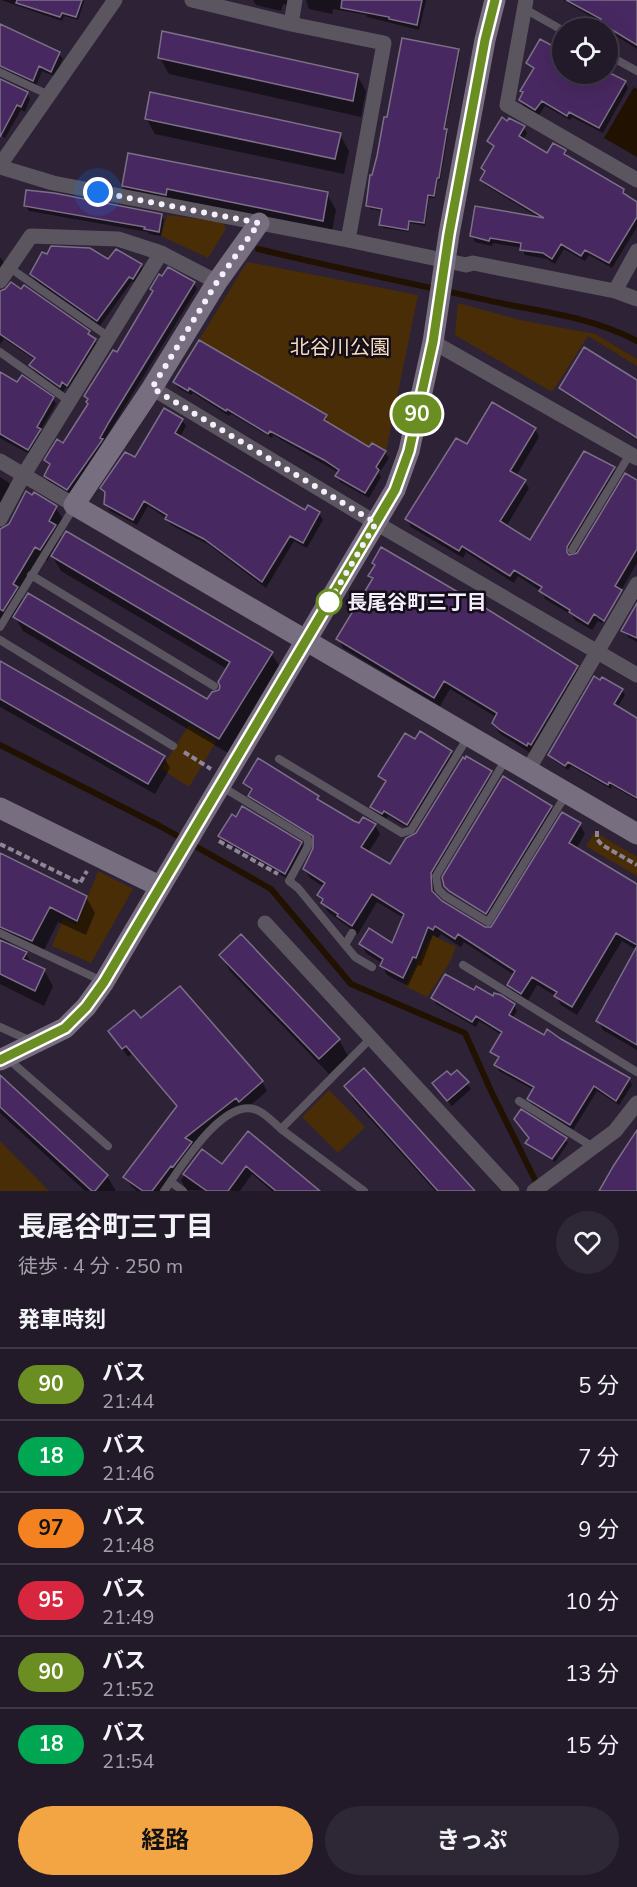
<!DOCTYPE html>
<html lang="ja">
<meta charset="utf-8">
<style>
:root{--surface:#221a29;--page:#2e2735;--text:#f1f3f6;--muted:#a2a1a8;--line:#3f3846;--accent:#f2a542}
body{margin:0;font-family:"Nunito Sans","Noto Sans JP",sans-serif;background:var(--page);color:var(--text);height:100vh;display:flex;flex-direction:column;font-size:22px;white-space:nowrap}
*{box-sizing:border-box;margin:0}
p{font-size:20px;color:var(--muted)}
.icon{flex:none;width:33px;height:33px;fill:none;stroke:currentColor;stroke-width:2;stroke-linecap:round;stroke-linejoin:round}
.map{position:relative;height:1191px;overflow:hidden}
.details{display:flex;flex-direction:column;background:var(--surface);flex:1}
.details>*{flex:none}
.badge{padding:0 12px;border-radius:20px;font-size:21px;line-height:39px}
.controls{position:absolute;left:552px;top:18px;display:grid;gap:12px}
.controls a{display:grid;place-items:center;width:66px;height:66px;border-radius:50%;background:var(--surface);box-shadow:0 6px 24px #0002,0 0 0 2px var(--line);font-size:30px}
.you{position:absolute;width:30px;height:30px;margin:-15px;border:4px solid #fff;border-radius:50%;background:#1a73e8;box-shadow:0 0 0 9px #1a73e833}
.map>.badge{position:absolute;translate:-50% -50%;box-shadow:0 0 0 3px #fff}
h2{padding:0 18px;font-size:22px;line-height:54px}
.round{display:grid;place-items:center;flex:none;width:63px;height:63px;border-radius:32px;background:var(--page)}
.summary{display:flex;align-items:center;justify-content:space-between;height:102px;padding:0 18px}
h1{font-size:28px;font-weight:700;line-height:45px}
.primary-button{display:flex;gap:12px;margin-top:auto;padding:12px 18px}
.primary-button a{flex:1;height:69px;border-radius:36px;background:var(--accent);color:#111;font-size:24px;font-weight:700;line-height:69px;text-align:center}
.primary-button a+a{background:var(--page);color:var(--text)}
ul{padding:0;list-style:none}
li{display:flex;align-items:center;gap:18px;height:72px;padding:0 18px;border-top:2px solid var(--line)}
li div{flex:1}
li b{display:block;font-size:22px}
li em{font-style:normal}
li .badge{min-width:66px;font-weight:700;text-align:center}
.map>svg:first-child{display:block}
.green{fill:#492d07}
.water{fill:#201101}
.shadow{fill:#0007;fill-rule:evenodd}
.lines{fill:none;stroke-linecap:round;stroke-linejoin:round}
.stream{stroke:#201101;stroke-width:6}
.building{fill:#482860;stroke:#7c6f88;stroke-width:1.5}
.path{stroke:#8e8596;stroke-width:4;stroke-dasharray:6 3;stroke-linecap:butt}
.lane{stroke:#5b5560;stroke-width:8}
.street{stroke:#5b5560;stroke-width:15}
.secondary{stroke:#776e7f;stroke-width:21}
.line-casing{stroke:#fff;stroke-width:14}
.line{stroke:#6b8e23;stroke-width:9}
.walk{stroke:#f5eefc;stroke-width:6;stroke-dasharray:0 10.8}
.stop-dot{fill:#fff;stroke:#6b8e23;stroke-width:3}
.labels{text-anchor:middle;stroke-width:5;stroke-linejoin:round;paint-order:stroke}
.park-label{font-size:20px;fill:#f9dcbe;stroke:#130e18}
.stop-label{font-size:20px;font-weight:bold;fill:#f5eefc;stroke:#130e18;text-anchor:start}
</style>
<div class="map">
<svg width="637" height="1191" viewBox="0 0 637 1191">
<rect width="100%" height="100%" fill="#2e2237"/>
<path class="green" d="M167,215L223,222L226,229L208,258L161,236Z
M247,262L418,295L386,451L372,443L369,447L324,420L326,415L199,340Z
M458,303L520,320L595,334L637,359V366L588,336L552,392L455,335Z
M189,725L216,742L189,787L161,769Z
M595,832L637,857V876L586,846Z
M98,871L133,889L91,963L52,946L63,919L77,924Z
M432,935L456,947L450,962L427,997L405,986Z
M329,1090L365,1127L338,1153L302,1117Z
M0,1141L49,1191H0Z"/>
<path class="water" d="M634,87L637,89V157L604,138Z"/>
<path class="shadow" d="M1,0H83L84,2L78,20L64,16L62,21Z
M253,0H290L288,5L283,4L281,11L256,5Z
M306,0H426L419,30L367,17L366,15L333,9L332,14L309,9Z
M563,0H637V49L604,28L600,22Z
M0,25L59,54L63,59L54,76L42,71L36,86L0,74Z
M541,41L562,52V74L608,73L625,82L628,88L603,133L572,117L570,120L545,106L539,115L524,106L520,100L524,94L522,91L534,70L528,63Z
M458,50L460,53L445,131L448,134L440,181L438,180L435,198H429L425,226L410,223L409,232L383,228L381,225L383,211L370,209L368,206L388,119Z
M160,58L357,75L366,91L361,117L169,74Z
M0,80L27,93L30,99L25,112L21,110L5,138L0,135Z
M146,118L340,135L349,151L344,174L155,134Z
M524,128L527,133L523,140L548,155L565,151L568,157L623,191L627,197L637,203V227L612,268L589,255L585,261L564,249L555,264L547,259L525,255L522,248L493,243L492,246L475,242L472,236L541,219L485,185L481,180L485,173L483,168L495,148L489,141Z
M123,186L327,194L336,210L331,236L132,202Z
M26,206L161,215L164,220L161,236L149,234L148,232L29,211Z
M116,251L141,266L145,271L137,284L132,281L100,326L35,280L31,274L109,261Z
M0,257L4,263L0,268Z
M194,283L197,289L71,494L49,482L46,476L49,466L46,460L64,445L89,405L85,396L117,354L154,293L152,289Z
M0,307L89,332L98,346L71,390L66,387L63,392L34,371L31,365L35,360L4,339L0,344Z
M0,373L18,384L53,399L56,404L40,431L43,436L31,455L0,438Z
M637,381V440L563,392L561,388Z
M175,382L326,417L328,424L369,450L372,445L385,452L389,458L379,473L381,477L369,498L340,482L337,476L339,473L273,435L272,438L231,414L229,416L193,393L191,395L178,388Z
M182,420L186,426L180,437L306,512L319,513L323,520L307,548L294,541L266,588L209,545L171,525L166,518L148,506L137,525L110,511L106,504V495L102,489Z
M535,429L539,437L516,476L524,481L529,488L506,527L531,543L614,469L618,476L570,555L578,554L637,482V563L602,623L598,621L592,630L575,620L572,615L545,599L541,591L518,576L514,583L466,552L463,558L411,527L407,519L467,447Z
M0,477L8,482L12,488L0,509Z
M34,495L56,508L63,519L57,529L63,540L271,653L280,667L228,753L23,631L14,615L9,621L4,618L0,624V551ZM51,554L61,571L227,669L220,691L208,701L24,602L20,594L42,557L47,561Z
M373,563L577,667L582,676L532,754L499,733L493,723L496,717L450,689L440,706L343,648L338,639L373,581L370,576L376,567Z
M637,609V642L628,637L624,630Z
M0,663L164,757L170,768L155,794L0,707Z
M622,690L625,695L617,708L637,720V800L612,786L611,789L571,766L568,770L553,760L550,755Z
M416,741L451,752L455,758L411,830L388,816L386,819L375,812L371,807L386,784L380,777Z
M491,772L496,781L434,886L436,897L485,929L494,926L563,814L580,825L585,834L576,849L637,886V1050L603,1030L598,1021L637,950L622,941L577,1015L561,1005L556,996L537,985L527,1002L514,994L509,985L514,975L464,942L461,947L441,934L438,938L433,935L421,966L418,965L408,986L387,975L382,966L383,964L366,953L361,944L393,945L404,918L377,902L358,934L328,912L319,895L324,887L310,878L304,869L315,849V841L255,805L250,796L252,793L245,783L318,797L321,803L354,823L375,825L380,834L368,853L390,866L417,834Z
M551,807L553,811L489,917L448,890L445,886Z
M220,836L301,843L304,849L288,879L223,841Z
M0,854L86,897L95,913L86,935L58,922L41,956L12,942L6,944L26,953L32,965L44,970L53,986L44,1006L0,984Z
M241,936L339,1040L348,1056L329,1074L230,971L221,955Z
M180,988L262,1082L267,1091L245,1110L242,1106L192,1145L196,1152L168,1191H137L131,1186L125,1177L178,1108L132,1054L128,1057L110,1031L141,1020Z
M474,992L514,1005L517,1011L512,1019L629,1079L632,1085L619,1105L597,1091L573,1130L532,1104L528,1099L534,1090L499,1071L496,1065L499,1060L492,1052L502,1035L479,1021L476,1027L436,1004L433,998Z
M4,1081L107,1176L116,1191H85L0,1113V1085Z
M467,1083L471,1089L452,1106L437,1089Z
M345,1086L473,1191H435L355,1102Z
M249,1134L318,1191H272L252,1174L240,1191L186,1190L181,1180L202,1151L222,1166Z
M565,1139L568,1143L555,1162L529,1147L527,1143Z"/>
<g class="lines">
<path class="stream" d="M258,249C340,269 423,286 505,304C551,313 596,319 637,341
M0,745L158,825L271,889L351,984L465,1033L492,1093L539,1188"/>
</g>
<path class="building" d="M17,0H82L76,17L62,13L60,17L16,3Z
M342,0H422L417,25L389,19V17L341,8Z
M566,0H637V45L599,22L601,19Z
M0,24L60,52L51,72L39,66L33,81L0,66Z
M162,31L358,74L353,101L158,58Z
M402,38L459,49L444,129H447L439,178H437L434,196L428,195L424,223L409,221L408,230L379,225L382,209L366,206L370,175H372L377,156L384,117H387Z
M540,39L562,51V74H612L626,81L599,128L569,112L567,116L542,101L535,110L519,100L523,92L520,91L534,68L526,63Z
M0,79L28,92L21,107L17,105L0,137Z
M150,92L341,133L335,159L145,119Z
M502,117L507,121L509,118L525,126L519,136L547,153L553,143L566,150L564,154L624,189L623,193L637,202V217L609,263L585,250L581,256L561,244L552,259L543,253L520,250L521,243L490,238L489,241L470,236L475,206L544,218L480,180L485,171L481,168L494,146L487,141Z
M128,153L328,192L323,221L167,189L166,195L122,186Z
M26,190L54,193L162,214L159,232L144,229L145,227L24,206Z
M51,246L90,248L108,259L116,249L142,264L133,279L129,277L97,321L30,274L42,252L47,254Z
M168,267L195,282L109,422L100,438L103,439L67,490L44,476L50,464L44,460L57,439L63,443L79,418L88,404L86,402L88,399L84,396L113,350L117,352L153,291L150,289L159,274L162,276Z
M11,282L21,289L24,285L90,331L88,334L96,339L67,386L62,382L60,387L29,365L35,358L0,334V291L5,289Z
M199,340L327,415L324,420L369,447L372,443L386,451L376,467L379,470L365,493L335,476L339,470L324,460L270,431L268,434L227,409L226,411L189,388L188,391L173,382Z
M584,347L637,380V438L559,388Z
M0,372L17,382L22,375L54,397L37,427L41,429L28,450L0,434Z
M492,402L536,428L510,471L526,480L500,521L530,540L584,451L615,467L567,547V552L569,555L577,553L625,473L637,480V549L615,586L622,590L604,621L594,614L588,624L569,612L570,610L539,591L542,587L514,570L510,576L462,546L459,551L405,519L456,438L467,444Z
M164,408L183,419L175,433L305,510L308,505L320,512L303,543L290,536L262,582L204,539L165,519L167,515L144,501L133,520L104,504L105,492L100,488L125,452L135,457Z
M26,491L32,495L34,492L57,506L49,521L56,525L40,550L35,547L13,584L18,587L3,611L0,609V529L9,524Z
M66,531L273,652L219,739L13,617L28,593L207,699L212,692L219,690L220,686L218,682L230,662L51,556Z
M381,547L487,609L578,666L531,745L528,743L527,746L500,730L492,723L497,713L444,681L434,698L336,639L373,578L368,576L375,565L372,563Z
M637,603V638L621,631Z
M0,661L165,756L148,784L0,699Z
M594,676L600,680L602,677L623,689L614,704L637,718V798L609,782L608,785L568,762L565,766L548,755Z
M420,731L452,751L407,825L384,811L382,814L370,807L386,781L378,776L405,733L415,739Z
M466,756L492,771L431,873L432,891L442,901L485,927H491L562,812L581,823L569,843L637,884V945L616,933L572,1007L554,996L557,992L532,977L521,994L507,985L515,971L458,934L455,939L435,926L433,930L428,927L416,958L413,957L403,978L380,966L383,959L359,944L369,928L392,943L404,914L372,894L352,926L337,916L338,914L321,903L323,899L317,895L325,883L303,869L313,848V836L248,796L252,789L243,783L258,758L319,796L317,799L354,821L359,823L363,817L376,824L361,847L390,864L406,838L416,833L463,757L465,759Z
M503,776L552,806L486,914L449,891L444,886L442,877Z
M242,806L302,842L285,874L218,836L232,814L236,817Z
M0,853L87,896L77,921L50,907L32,941L0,927Z
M241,934L340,1039L319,1059L219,955Z
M0,940L27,952L23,959L45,969L35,991L0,974Z
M637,946V1045L596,1021Z
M445,974L474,990L476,986L493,996L494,993L501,995L515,1004L509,1015L544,1035L547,1029L561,1039L630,1078L616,1101L594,1086L570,1125L527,1099L534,1087L494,1065L499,1057L490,1052L502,1032L476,1016L472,1022L431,998Z
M180,986L263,1081L239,1102L236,1098L185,1138L192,1142L173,1167L171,1166L152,1191H143L123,1177L177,1106L126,1046L122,1049L108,1031L134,1010L141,1018Z
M364,1068L475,1191H438L344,1086Z
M457,1070L469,1082L447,1101L432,1083L447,1071L451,1075Z
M0,1075L108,1175L95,1191H92L0,1107Z
M521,1109L567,1138L552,1159L525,1143L529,1138L514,1119Z
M637,1130V1191H599L614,1165Z
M248,1131L320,1191H276L246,1166L228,1191H207L183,1174L202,1149L222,1164Z"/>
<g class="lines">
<path class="path" d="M184,752L211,769
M597,831V839L602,845L637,865
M219,841L278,874
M0,844L80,883L87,871"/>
<path class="lane" d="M525,9L562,30
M608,55L637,71
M0,72L49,95
M10,268L109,337
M0,352L69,401
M572,550L630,454
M31,575L214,686
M0,627L74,507
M0,640L173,746
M279,759L402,833L411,830L468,737
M506,759L436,876L438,889L445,896L488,922L567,793
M221,786L308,839V846L289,881L298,888L355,957L372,967
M0,933L102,981
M345,945L352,933
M463,965L637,1072
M0,1027L31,1041
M7,1058L108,1146
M519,1101L593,1147
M171,1182L183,1191
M164,1191C180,1169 225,1093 259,1111C267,1115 274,1123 281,1129
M364,1191L281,1129L372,1037"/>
<path class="street" d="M192,0L291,24L384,43L348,240
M526,0L507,105L637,180
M291,24L295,0
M0,165L115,0
M0,167L53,183L348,240L466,265L473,263L615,291L637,299
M0,281L31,236L118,239L161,253L217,282
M615,291L637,251
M433,342L637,458
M152,388L376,523L637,675
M0,461L74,505
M0,519L23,476L161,253
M528,770L637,584
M265,923L512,1191
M534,1191L615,1131L637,1103"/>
<path class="secondary" d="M259,223L217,282L152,388L74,505L637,834
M0,808L159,886
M0,1060L65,1028L86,1007L104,982L395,490L409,451L433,342L449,234L485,40L495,0"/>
</g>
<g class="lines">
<defs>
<path id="line" d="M0,1060L65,1028L86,1007L104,982L395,490L409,451L433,342L449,234L485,40L495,0"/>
</defs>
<use href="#line" class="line-casing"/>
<use href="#line" class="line"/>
<path class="walk" d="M98,192L259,223L217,282L152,388L376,523L329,602"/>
</g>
<circle class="stop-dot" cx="329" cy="602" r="12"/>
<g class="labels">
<g class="park-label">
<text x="340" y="354">北谷川公園</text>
</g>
<g class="stop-label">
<text x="347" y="609">長尾谷町三丁目</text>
</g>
</g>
</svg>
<div class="controls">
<a><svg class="icon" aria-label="locate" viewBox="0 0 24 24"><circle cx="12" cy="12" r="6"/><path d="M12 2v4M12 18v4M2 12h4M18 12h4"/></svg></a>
</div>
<div class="you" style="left:98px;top:192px"></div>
<b class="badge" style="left:417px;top:414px;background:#6b8e23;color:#fff">90</b>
</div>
<section class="details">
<div class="summary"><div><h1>長尾谷町三丁目</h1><p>徒歩 · 4 分 · 250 m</p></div><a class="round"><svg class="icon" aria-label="heart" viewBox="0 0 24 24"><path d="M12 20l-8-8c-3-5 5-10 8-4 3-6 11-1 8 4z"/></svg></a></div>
<h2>発車時刻</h2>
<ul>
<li><span class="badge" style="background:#6b8e23;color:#fff">90</span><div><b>バス</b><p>21:44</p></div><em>5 分</em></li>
<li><span class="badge" style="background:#00a651;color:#fff">18</span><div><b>バス</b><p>21:46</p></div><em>7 分</em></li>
<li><span class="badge" style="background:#f58220;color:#111">97</span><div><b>バス</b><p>21:48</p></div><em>9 分</em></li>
<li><span class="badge" style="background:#d7263d;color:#fff">95</span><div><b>バス</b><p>21:49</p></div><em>10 分</em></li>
<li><span class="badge" style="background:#6b8e23;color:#fff">90</span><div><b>バス</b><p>21:52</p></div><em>13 分</em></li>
<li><span class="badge" style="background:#00a651;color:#fff">18</span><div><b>バス</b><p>21:54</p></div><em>15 分</em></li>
</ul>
<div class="primary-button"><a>経路</a><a>きっぷ</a></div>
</section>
